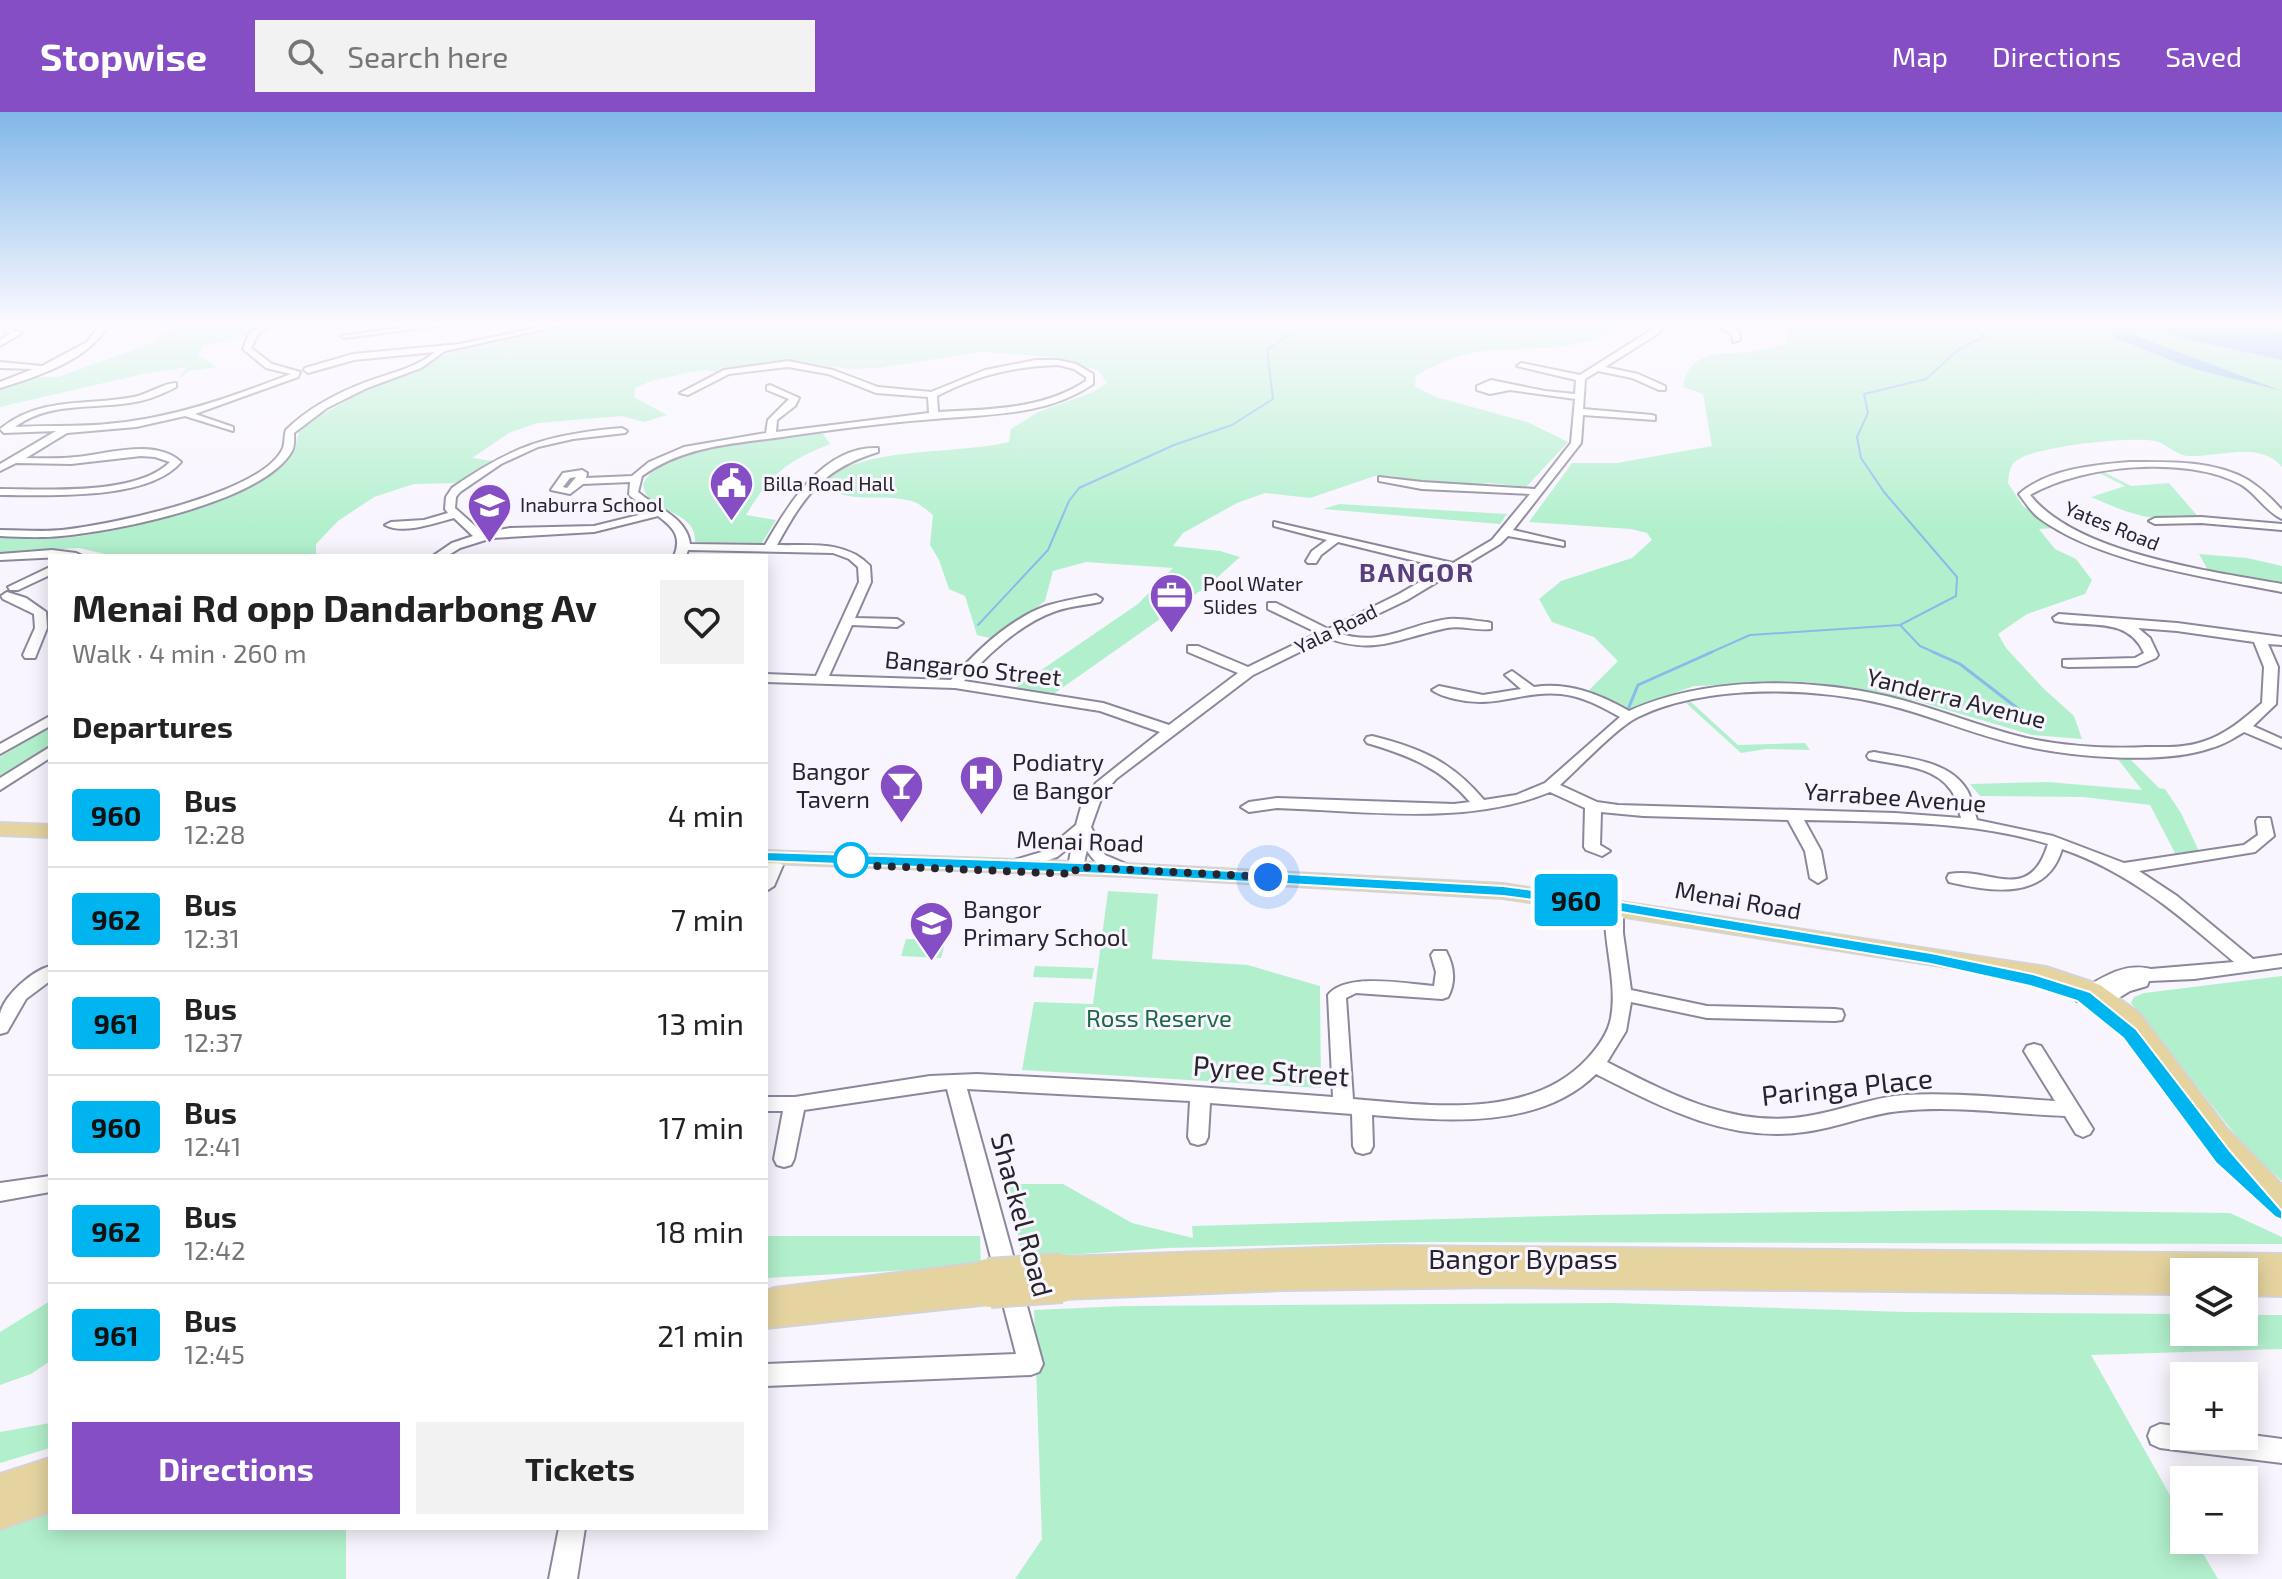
<!DOCTYPE html>
<meta charset="utf-8">
<style>
:root{--surface:#fff;--page:#f2f2f2;--text:#222;--muted:#767676;--line:#e0e0e0;--accent:#854ec5}
body{margin:0;font-family:"Exo 2",sans-serif;background:var(--page);color:var(--text);height:100vh;display:flex;flex-direction:column;font-size:30px;white-space:nowrap}
*{box-sizing:border-box;margin:0}
p{font-size:26px;color:var(--muted)}
.icon{flex:none;width:44px;height:44px;fill:none;stroke:currentColor;stroke-width:2;stroke-linecap:round;stroke-linejoin:round}
.map{position:relative;flex:1;overflow:hidden}
.details{position:absolute;left:48px;top:442px;width:720px;height:976px;display:flex;flex-direction:column;background:var(--surface);border-radius:0px;box-shadow:0 4px 20px #0003}
.details>*{flex:none}
.badge{padding:0 16px;border-radius:6px;font-size:28px;line-height:52px}
.buttons{position:absolute;left:2170px;top:1146px;display:grid;gap:16px}
.buttons a{display:grid;place-items:center;width:88px;height:88px;border-radius:0px;background:var(--surface);box-shadow:0 4px 20px #0003;font-size:40px}
.you{position:absolute;width:40px;height:40px;margin:-20px;border:6px solid #fff;border-radius:50%;background:#1a73e8;box-shadow:0 0 0 12px #1a73e833}
.map>.badge{position:absolute;translate:-50% -50%;box-shadow:0 0 0 4px #fff}
h2{padding:0 24px;font-size:30px;line-height:72px}
.round{display:grid;place-items:center;flex:none;width:84px;height:84px;border-radius:0px;background:var(--page)}
.overview{display:flex;align-items:center;justify-content:space-between;height:136px;padding:0 24px}
h1{font-size:38px;font-weight:700;line-height:60px}
.button{display:flex;gap:16px;margin-top:auto;padding:16px 24px}
.button a{flex:1;height:92px;border-radius:0px;background:var(--accent);color:#fff;font-size:32px;font-weight:700;line-height:92px;text-align:center}
.button a+a{background:var(--page);color:var(--text)}
ul{padding:0;list-style:none}
li{display:flex;align-items:center;gap:24px;height:104px;padding:0 24px;border-top:2px solid var(--line)}
li div{flex:1}
li b{display:block;font-size:30px}
li em{font-style:normal}
li .badge{min-width:88px;font-weight:700;text-align:center}
header{display:flex;align-items:center;gap:48px;box-sizing:border-box;height:112px;padding:0 40px;background:var(--accent);color:#fff}
header strong{font-size:38px}
nav{display:flex;gap:44px;margin-inline-start:auto;font-size:28px}
.search{width:560px;height:72px;background:var(--page);display:flex;align-items:center;gap:20px;box-sizing:border-box;padding:0 28px;border-radius:0px;color:var(--muted);font-size:30px}
.map>svg:first-child{display:block}
.green{fill:#b2f0cd}
.water{fill:#88bbea}
.lines{fill:none;stroke-linecap:round;stroke-linejoin:round}
.stream-far1{stroke:#88bbea;stroke-width:2}
.stream{stroke:#88bbea;stroke-width:3}
.minor-casing{stroke:#8d879c;stroke-width:4}
.major-casing{stroke:#d4d3d5;stroke-width:4}
.minor{fill:#fff;fill-rule:evenodd}
.major{fill:#e5d4a0;fill-rule:evenodd}
.major-bridge-casing{stroke:#d4d3d5;stroke-width:34;stroke-linecap:butt}
.major-bridge{stroke:#e5d4a0;stroke-width:30}
.line{fill:#00b5ef;stroke:#fff;stroke-width:2}
.walk{stroke:#27242d;stroke-width:8;stroke-dasharray:0 14.4}
.stop-dot{fill:#fff;stroke:#00b5ef;stroke-width:4}
.labels{text-anchor:middle;stroke-width:6;stroke-linejoin:round;paint-order:stroke}
.far-poi-label{font-size:20px;fill:#27242d;stroke:#f8f5ff;text-anchor:start}
.far-street-label{font-size:20px;fill:#27242d;stroke:#f8f5ff}
.street-label{font-size:24px;fill:#27242d;stroke:#f8f5ff}
.poi-label{font-size:24px;fill:#27242d;stroke:#f8f5ff;text-anchor:start}
.park-label{font-size:24px;fill:#1a6845;stroke:#f8f5ff}
.far-district-label{font-size:26px;font-weight:bold;letter-spacing:2px;fill:#593f7b;stroke:#f8f5ff}
.near-street-label{font-size:28px;fill:#27242d;stroke:#f8f5ff}
</style>
<header>
<strong>Stopwise</strong>
<div class="search"><svg class="icon" aria-label="search" viewBox="0 0 24 24"><circle cx="10" cy="10" r="6"/><path d="M15 15l6 6"/></svg>Search here</div>
<nav><a>Map</a><a>Directions</a><a>Saved</a></nav>
</header>
<div class="map">
<svg width="2282" height="1467" viewBox="0 0 2282 1467">
<rect width="100%" height="100%" fill="#f8f5ff"/>
<path class="green" d="M115,210H268L243,225L203,234L198,243L216,255L189,259L177,268L187,255L143,262L0,295V276L28,265H58L130,239L155,229L174,214L112,215Z
M594,210H1620C1585,243 1536,234 1493,238C1468,240 1437,250 1416,264L1415,275L1436,285L1527,310L1568,330L1526,375L1490,371L1452,374L1415,370L1392,364H1375L1310,386L1265,381L1237,391L1183,421L1173,434L1220,439L1240,445L1210,472L1052,583L1015,576L1138,492L1173,456L1086,450L1053,459L1045,489L994,527L977,523L965,484L949,477L939,448L930,433L933,403C928,399 922,394 917,391C887,379 853,394 827,375L832,361C888,334 950,343 1009,330L1011,317L1038,300L1093,280L1107,271L1098,258L1041,244L981,240L879,256L848,257L798,249L765,251L718,261L706,258L687,261L651,269L635,276L634,285L667,303L644,310L622,304L537,311L509,321L472,346L494,349L459,371L414,372L374,385L338,409L316,432V444H113L79,436L0,441V424C24,424 50,427 74,425C119,420 266,380 291,343C296,335 298,322 301,314L375,273L454,239Z
M1786,210H2094L2117,227L2194,257L2196,248L2134,223L2136,217L2117,210H2129L2198,230L2282,248V355C2260,328 2220,345 2189,344C2177,344 2167,332 2155,329C2131,324 2034,334 2016,349C2009,354 2009,363 2008,371L2023,394L2055,416L2039,417L2055,437L2076,447L2092,468L2085,482L2027,502L1998,522L2006,536L2043,576L2074,604L2082,627L2032,623L1917,589L1808,570L1694,574L1629,598L1589,578L1618,549L1594,525L1552,510L1539,487L1561,469L1632,446L1652,428L1647,421L1631,417L1529,410L1572,351H1617L1712,334L1703,282L1683,275C1689,238 1720,243 1748,240C1761,238 1774,235 1786,232Z
M822,320L830,332C784,351 772,361 746,403L776,408L762,431L695,430C697,396 646,403 643,372C664,329 778,326 822,320Z
M2098,357L2131,374L2169,371L2201,408C2152,409 2136,405 2091,385L2125,374L2093,358Z
M1339,392L1507,402L1500,412L1323,397Z
M2199,442L2247,446L2282,454V476L2210,462Z
M1691,590L1738,633L1805,631L1810,638L1766,637L1741,641L1686,591Z
M50,614V633L0,666V645Z
M2117,646L2130,647L2159,676L2165,677L2181,701L2199,739L2175,741L2150,693L2083,685L1980,684L1970,672L2048,670L2142,678Z
M1108,779L1158,782L1152,847L1248,853L1320,874L1321,976L1022,958L1034,890L1093,892Z
M906,827L946,828L941,846L901,844Z
M1035,854L1094,856L1092,867L1033,865Z
M2282,864V1069L2249,1040L2131,891L2134,885L2144,881Z
M1009,1072H1063L1132,1111L1193,1126L1192,1114L1591,1103L1983,1098L2230,1101L2282,1125V1132L1427,1130L1167,1136L1022,1146Z
M766,1124H980L981,1154L766,1166Z
M50,1189V1249L31,1262L0,1273V1220Z
M1614,1191L1906,1200L2184,1202V1220H2244V1203H2282V1237L2091,1243L2184,1408V1428H2195L2218,1467H1015L1042,1427L1034,1198L1125,1194Z
M50,1311V1336L0,1351V1320Z
M50,1401V1416H346V1467H0V1419Z"/>
<path class="water" d="M2094,210H2117L2136,217L2134,223L2282,279L2194,257L2117,227Z
M2129,210H2255L2282,219V248L2198,230Z"/>
<g class="lines">
<path class="stream-far1" d="M1239,210L1294,216L1349,210
M978,513L1048,438L1069,389L1079,376L1174,333L1232,313L1273,287L1267,238L1295,218
M1901,514L1920,534L1938,542
M1707,542L1750,523L1900,513L1956,484L1957,465L1884,380L1861,346L1857,325L1868,301L1864,282L1926,267L1959,237L1984,225L1975,210"/>
<path class="stream" d="M1933,540L1960,552L2034,609
M1629,595L1638,573L1712,540"/>
<defs>
<path id="minor" d="M102,210H110C90,248 39,264 0,276V270L33,257L0,256V250L42,254L87,230Z
M266,210H276L258,222L251,236L272,252L300,260L298,265L195,302L233,315V319L185,304L136,315L67,321L26,346C43,346 60,347 76,345C108,342 155,326 181,350C148,389 49,383 0,383V377C45,377 137,384 170,350L155,345L141,344L71,352L16,351L0,359V352L56,319L4,321L0,317C41,284 87,294 134,285C149,282 163,271 176,271V275C161,283 146,289 129,291C90,297 48,290 15,315C46,313 77,315 107,312C171,307 231,285 291,262L266,256L243,237L249,222Z
M445,210H468L345,226L341,224Z
M564,210H578L445,239L421,256L367,276L327,296L294,321C294,327 295,333 292,339C263,390 116,419 61,424C41,426 20,425 0,424V418C21,418 41,420 62,418C109,413 263,382 283,336C285,331 284,323 286,318C308,296 337,281 366,270C390,261 416,256 435,240L354,248L308,261L304,258L305,256L353,242L460,232Z
M1657,210H1665L1659,221L1605,255L1638,262L1665,274V278H1659L1632,266L1598,259L1585,267L1583,297L1652,303L1655,304V308L1583,303L1581,331L1513,418L1564,430V434L1508,424L1500,432L1407,488L1338,521C1382,536 1407,512 1449,507C1461,506 1475,509 1487,510L1491,511V517C1477,519 1461,513 1447,516C1402,525 1374,544 1328,526L1253,563L1116,667L1102,684L1091,715L1105,743L1131,754L1133,758L1131,762C1114,764 1094,753 1087,738L1082,759H1070L1068,755L1072,733L1057,745L1023,757L1017,758L1009,753L1011,749L1045,739L1076,713L1081,695L1096,671L1160,620L1100,599L955,576L766,570V562L816,564L859,470L858,455L849,447L833,441L688,438L686,444H674C682,425 674,416 658,404L594,420L492,426L460,436L447,444H433L452,431L473,424L454,406C435,411 403,423 385,413L391,410L424,408L448,401L445,397L446,385L452,376C512,334 549,322 622,316L627,319L625,321L573,327L538,335L501,352L460,380L456,385L455,396L483,421L510,416L594,414L651,400L629,383L630,370L583,372L570,382L551,378L563,361L582,358L587,361L586,366L632,364L649,350L684,335L766,321L768,308L789,287L767,278V274L770,273L799,286L795,294L777,308L776,320L929,301L928,285L876,281L828,262L788,255L729,262L688,283L680,281L724,258L788,249L833,258L878,275L931,280L985,258L1036,248H1058L1076,252L1093,262V272C1049,302 997,302 946,306C891,310 836,317 782,325C732,332 684,334 642,364L638,380C656,396 687,405 690,432L765,433C788,393 823,334 878,336V340C822,357 804,384 777,433C809,434 846,428 870,454L871,470L855,506L897,507L903,511L897,515L852,513L829,564L951,568C976,539 1010,507 1046,494C1062,489 1079,486 1096,483L1102,487L1100,490C1086,493 1070,494 1056,499C1021,511 988,542 964,569L1103,591L1169,613L1238,561L1188,540V534H1198L1248,555L1318,521L1268,497V491H1276L1328,517L1399,482L1444,456L1338,430L1321,443L1316,451H1308L1306,449L1312,439L1327,428L1274,414V410L1453,451L1492,428L1530,382L1422,377L1379,369V365L1422,370L1535,377L1571,331L1575,287L1510,278L1490,282L1477,278V274L1491,268L1545,279L1575,282L1576,268L1517,254L1521,251L1580,263L1653,217ZM1058,253L1074,257L1086,265V269C1042,298 989,297 938,300L937,284C974,264 1015,254 1058,253ZM576,365L567,376L563,375L570,366Z
M1712,210H1722L1739,219L1740,228L1733,230L1732,222Z
M5,215L22,221L0,234V228L11,221L5,219Z
M2130,350C2168,350 2214,348 2248,368C2261,376 2272,387 2282,398V407C2266,400 2256,381 2240,372C2186,343 2081,353 2030,383C2077,442 2210,459 2282,472V480C2207,465 2100,451 2039,406C2031,400 2025,390 2019,382C2048,357 2093,353 2130,350Z
M2201,405L2282,412V418L2201,411L2155,412L2149,409L2155,406Z
M52,438L76,441L82,444L0,448V442Z
M50,455V463L18,478H10L8,475Z
M7,480L26,486L46,500L47,516L35,546H25L23,543L35,516L34,502L3,487L1,484Z
M2059,502L2177,511L2282,525V533L2268,532L2278,555L2276,592L2253,614L2282,627V636L2244,620C2234,626 2223,633 2211,636C2163,653 2074,645 2024,634C1976,624 1931,603 1884,592C1811,575 1706,572 1638,605C1617,615 1579,656 1560,673L1597,690L1618,693L1895,701L1961,706C1958,697 1957,685 1950,677C1933,653 1895,653 1869,647L1867,644L1869,641L1874,640C1905,646 1949,648 1967,678C1972,687 1974,698 1977,708L2053,724L2124,751L2244,733L2258,723L2256,709L2258,706H2270L2274,724L2255,740L2139,759L2177,784L2253,847L2282,843V855L2194,867L2149,869L2147,874L2130,879L2102,896H2088L2086,890L2077,889L2074,885L2077,881C2100,867 2123,850 2151,857L2234,850C2180,804 2130,760 2062,737C2047,789 1991,780 1949,770L1947,766L1949,762C1989,754 2029,794 2048,732C1970,708 1884,710 1804,708L1821,739L1826,766L1818,771L1810,766L1805,739L1788,708L1643,704L1601,700L1600,733L1610,739L1602,744L1586,738L1584,735L1585,696L1550,680C1467,714 1366,699 1277,696L1249,700L1241,695L1249,690L1277,686L1454,692L1470,690C1441,656 1408,643 1367,631L1365,628L1367,625L1372,624C1420,636 1451,649 1484,688L1516,683L1545,671L1620,605C1602,595 1582,584 1561,582C1523,578 1496,597 1455,587C1447,585 1439,583 1432,578L1439,574L1483,583L1521,577L1505,563L1512,559L1534,575C1569,570 1599,582 1629,599C1707,564 1805,566 1886,584C1934,595 1979,615 2026,626C2065,634 2108,637 2147,635C2165,635 2184,636 2202,630C2225,623 2244,607 2262,591L2264,555L2254,530L2177,519L2138,516L2150,526L2158,543L2156,546L2137,554L2068,555L2063,554V548L2135,546L2144,541C2128,504 2089,516 2055,509L2053,506Z
M50,604V614L0,642V632Z
M50,635V646L0,678V666Z
M775,748L783,753L774,774L766,779V755L769,749Z
M1615,789L1623,794V821L1631,878L1707,894L1835,897L1842,898L1844,903L1842,908L1835,909L1707,906L1631,890L1626,919L1607,950C1670,982 1735,1017 1808,1004C1840,999 1870,986 1903,983C1954,980 2004,986 2055,989L2024,939L2027,934L2034,932L2041,934L2093,1017L2090,1022L2083,1025L2076,1022L2065,1004C2010,1002 1954,993 1900,999C1867,1002 1837,1016 1804,1020C1729,1031 1661,995 1596,962C1540,1018 1444,1009 1372,1003L1373,1034L1370,1040L1363,1042L1356,1040L1353,1034L1352,1002L1210,991L1208,1025L1205,1031L1198,1033L1191,1031L1188,1025L1190,989L967,977L1043,1252L1039,1260L1031,1263L766,1274V1252L1016,1242L947,977L804,998L794,1047L791,1053L784,1055L777,1053L774,1047L783,999H766V985H795L930,964L977,962L1131,970L1333,985L1328,883C1346,860 1406,872 1434,874L1436,860L1431,843L1434,839H1446C1454,854 1456,870 1448,885L1442,887L1356,881L1346,886L1353,987C1427,993 1529,1009 1587,947C1598,935 1608,922 1611,906C1617,874 1606,840 1605,808L1607,794Z
M50,854V869L26,887L7,920L0,922C0,916 0,908 0,902C4,883 32,859 50,854Z
M50,1064V1080L0,1089V1071Z
M2160,1312L2184,1315V1324L2244,1322L2282,1327V1351L2160,1336L2151,1332L2148,1324L2151,1316Z
M559,1416H585L577,1467H549Z"/>
<path id="major" d="M0,711L50,713V725L0,723Z
M766,739L1125,752L1503,772L2046,855L2100,873L2139,901L2227,1017L2282,1073V1101L2273,1098L2209,1031L2123,913L2084,885L2043,870L1503,786L1125,764L766,751Z
M1382,1134L2282,1142V1184L2244,1183V1160H2184V1182L1498,1175L1283,1178L1062,1187L1052,1184L1048,1175L1052,1166L1046,1157L1050,1149L1060,1145Z
M988,1150L998,1154L1002,1162L998,1171L1004,1180L1000,1189L990,1192L766,1216V1179L774,1176Z
M50,1346V1400L0,1417V1362Z"/>
</defs>
<use href="#minor" class="minor-casing"/>
<use href="#major" class="major-casing"/>
<use href="#minor" class="minor"/>
<use href="#major" class="major"/>
<defs>
<path id="major-bridge" d="M988,1162L1060,1157
M990,1180L1062,1175"/>
</defs>
<use href="#major-bridge" class="major-bridge-casing"/>
<use href="#major-bridge" class="major-bridge"/>
</g>
<linearGradient id="sky" x2="0" y2="1"><stop stop-color="#81b7e9"/><stop offset="0.51" stop-color="#fcfaff"/><stop offset="1" stop-color="#fcfaff" stop-opacity="0"/></linearGradient>
<rect width="2282" height="415" fill="url(#sky)"/>
<path class="line" d="M766,740L1108,752L1503,774L1615,789L1931,841L2033,862L2090,880L2136,917L2230,1039L2282,1099V1108L2275,1105L2216,1051L2123,926L2077,889L2030,874L1931,852L1615,799L1503,784L1108,762L760,749L758,745Z"/>
<g class="lines">
<path class="walk" d="M851,748L855,753L1075,762L1076,755L1268,765"/>
</g>
<defs>
<symbol id="civic-pin" viewBox="-11 -11 22 30"><path d="M0 17L-7.5 6A9.5 9.5 0 1 1 7.5 6Z" fill="#854ec5" stroke="#f8f5ff"/><path d="M-.6-6.5H3V-4.5H.6V-3L4-1V1h2V6H-6V1h2V-1L-.6-3ZM-1.2 2.5V6h2.4V2.5Z" fill="#fff"/></symbol>
<symbol id="school-pin" viewBox="-11 -11 22 30"><path d="M0 17L-7.5 6A9.5 9.5 0 1 1 7.5 6Z" fill="#854ec5" stroke="#f8f5ff"/><path d="M0-5L7-2L0 1L-7-2ZM-4 1L0 2.5L4 1V4Q0 6-4 4Z" fill="#fff"/></symbol>
<symbol id="office-pin" viewBox="-11 -11 22 30"><path d="M0 17L-7.5 6A9.5 9.5 0 1 1 7.5 6Z" fill="#854ec5" stroke="#f8f5ff"/><path d="M-6-3h4V-5.5h4V-3h4V5H-6ZM-1-4.5V-3h2v-1.5ZM-6 0V1H6V0Z" fill="#fff"/></symbol>
<symbol id="hospital-pin" viewBox="-11 -11 22 30"><path d="M0 17L-7.5 6A9.5 9.5 0 1 1 7.5 6Z" fill="#854ec5" stroke="#f8f5ff"/><path d="M-5-5h3v3.5h4V-5h3V5h-3V1.5h-4V5h-3Z" fill="#fff"/></symbol>
<symbol id="bar-pin" viewBox="-11 -11 22 30"><path d="M0 17L-7.5 6A9.5 9.5 0 1 1 7.5 6Z" fill="#854ec5" stroke="#f8f5ff"/><path d="M-6-5H6L.8 .8V4.5H3.5V6h-7V4.5H-.8V.8Z" fill="#fff"/></symbol>
</defs>
<g fill-rule="evenodd">
<use href="#civic-pin" x="706" y="346" width="51" height="69"/>
<use href="#school-pin" x="464" y="368" width="51" height="69"/>
<use href="#office-pin" x="1146" y="458" width="51" height="69"/>
<use href="#hospital-pin" x="956" y="640" width="51" height="69"/>
<use href="#bar-pin" x="876" y="648" width="51" height="69"/>
<use href="#school-pin" x="906" y="786" width="51" height="69"/>
</g>
<circle class="stop-dot" cx="851" cy="748" r="16"/>
<g class="labels">
<g class="far-poi-label">
<text x="763" y="379">Billa Road Hall</text>
<text x="520" y="400">Inaburra School</text>
<text x="1203" y="479">Pool Water<tspan x="1203" dy="23">Slides</tspan></text>
</g>
<g class="far-street-label">
<text transform="translate(2112 414) rotate(22)" y="7">Yates Road</text>
<text transform="translate(1336 517) rotate(-26)" y="7">Yala Road</text>
</g>
<g class="street-label">
<text transform="translate(973 557) rotate(6)" y="8">Bangaroo Street</text>
<text transform="translate(1956 587) rotate(14)" y="8">Yanderra Avenue</text>
<text transform="translate(1895 686) rotate(4)" y="8">Yarrabee Avenue</text>
<text transform="translate(1080 730) rotate(2)" y="8">Menai Road</text>
<text transform="translate(1738 789) rotate(10)" y="8">Menai Road</text>
</g>
<g class="poi-label">
<text x="1012" y="659">Podiatry<tspan x="1012" dy="28">@ Bangor</tspan></text>
<text x="870" y="668" text-anchor="end">Bangor<tspan x="870" dy="28">Tavern</tspan></text>
<text x="963" y="806">Bangor<tspan x="963" dy="28">Primary School</tspan></text>
</g>
<g class="park-label">
<text x="1159" y="915">Ross Reserve</text>
</g>
<g class="far-district-label">
<text x="1417" y="470">BANGOR</text>
</g>
<g class="near-street-label">
<text transform="translate(1271 959) rotate(4)" y="10">Pyree Street</text>
<text transform="translate(1847 975) rotate(-6)" y="10">Paringa Place</text>
<text transform="translate(1022 1103) rotate(75)" y="10">Shackel Road</text>
<text x="1523" y="1157">Bangor Bypass</text>
</g>
</g>
</svg>
<div class="buttons">
<a><svg class="icon" aria-label="layers" viewBox="0 0 24 24"><path d="M12 4l9 5-9 5-9-5zM3 14l9 5 9-5"/></svg></a>
<a>+</a>
<a>−</a>
</div>
<div class="you" style="left:1268px;top:765px"></div>
<b class="badge" style="left:1576px;top:788px;background:#00b5ef;color:#111">960</b>
<section class="details">
<div class="overview"><div><h1>Menai Rd opp Dandarbong Av</h1><p>Walk · 4 min · 260 m</p></div><a class="round"><svg class="icon" aria-label="heart" viewBox="0 0 24 24"><path d="M12 20l-8-8c-3-5 5-10 8-4 3-6 11-1 8 4z"/></svg></a></div>
<h2>Departures</h2>
<ul>
<li><span class="badge" style="background:#00b5ef;color:#111">960</span><div><b>Bus</b><p>12:28</p></div><em>4 min</em></li>
<li><span class="badge" style="background:#00b5ef;color:#111">962</span><div><b>Bus</b><p>12:31</p></div><em>7 min</em></li>
<li><span class="badge" style="background:#00b5ef;color:#111">961</span><div><b>Bus</b><p>12:37</p></div><em>13 min</em></li>
<li><span class="badge" style="background:#00b5ef;color:#111">960</span><div><b>Bus</b><p>12:41</p></div><em>17 min</em></li>
<li><span class="badge" style="background:#00b5ef;color:#111">962</span><div><b>Bus</b><p>12:42</p></div><em>18 min</em></li>
<li><span class="badge" style="background:#00b5ef;color:#111">961</span><div><b>Bus</b><p>12:45</p></div><em>21 min</em></li>
</ul>
<div class="button"><a>Directions</a><a>Tickets</a></div>
</section>
</div>
